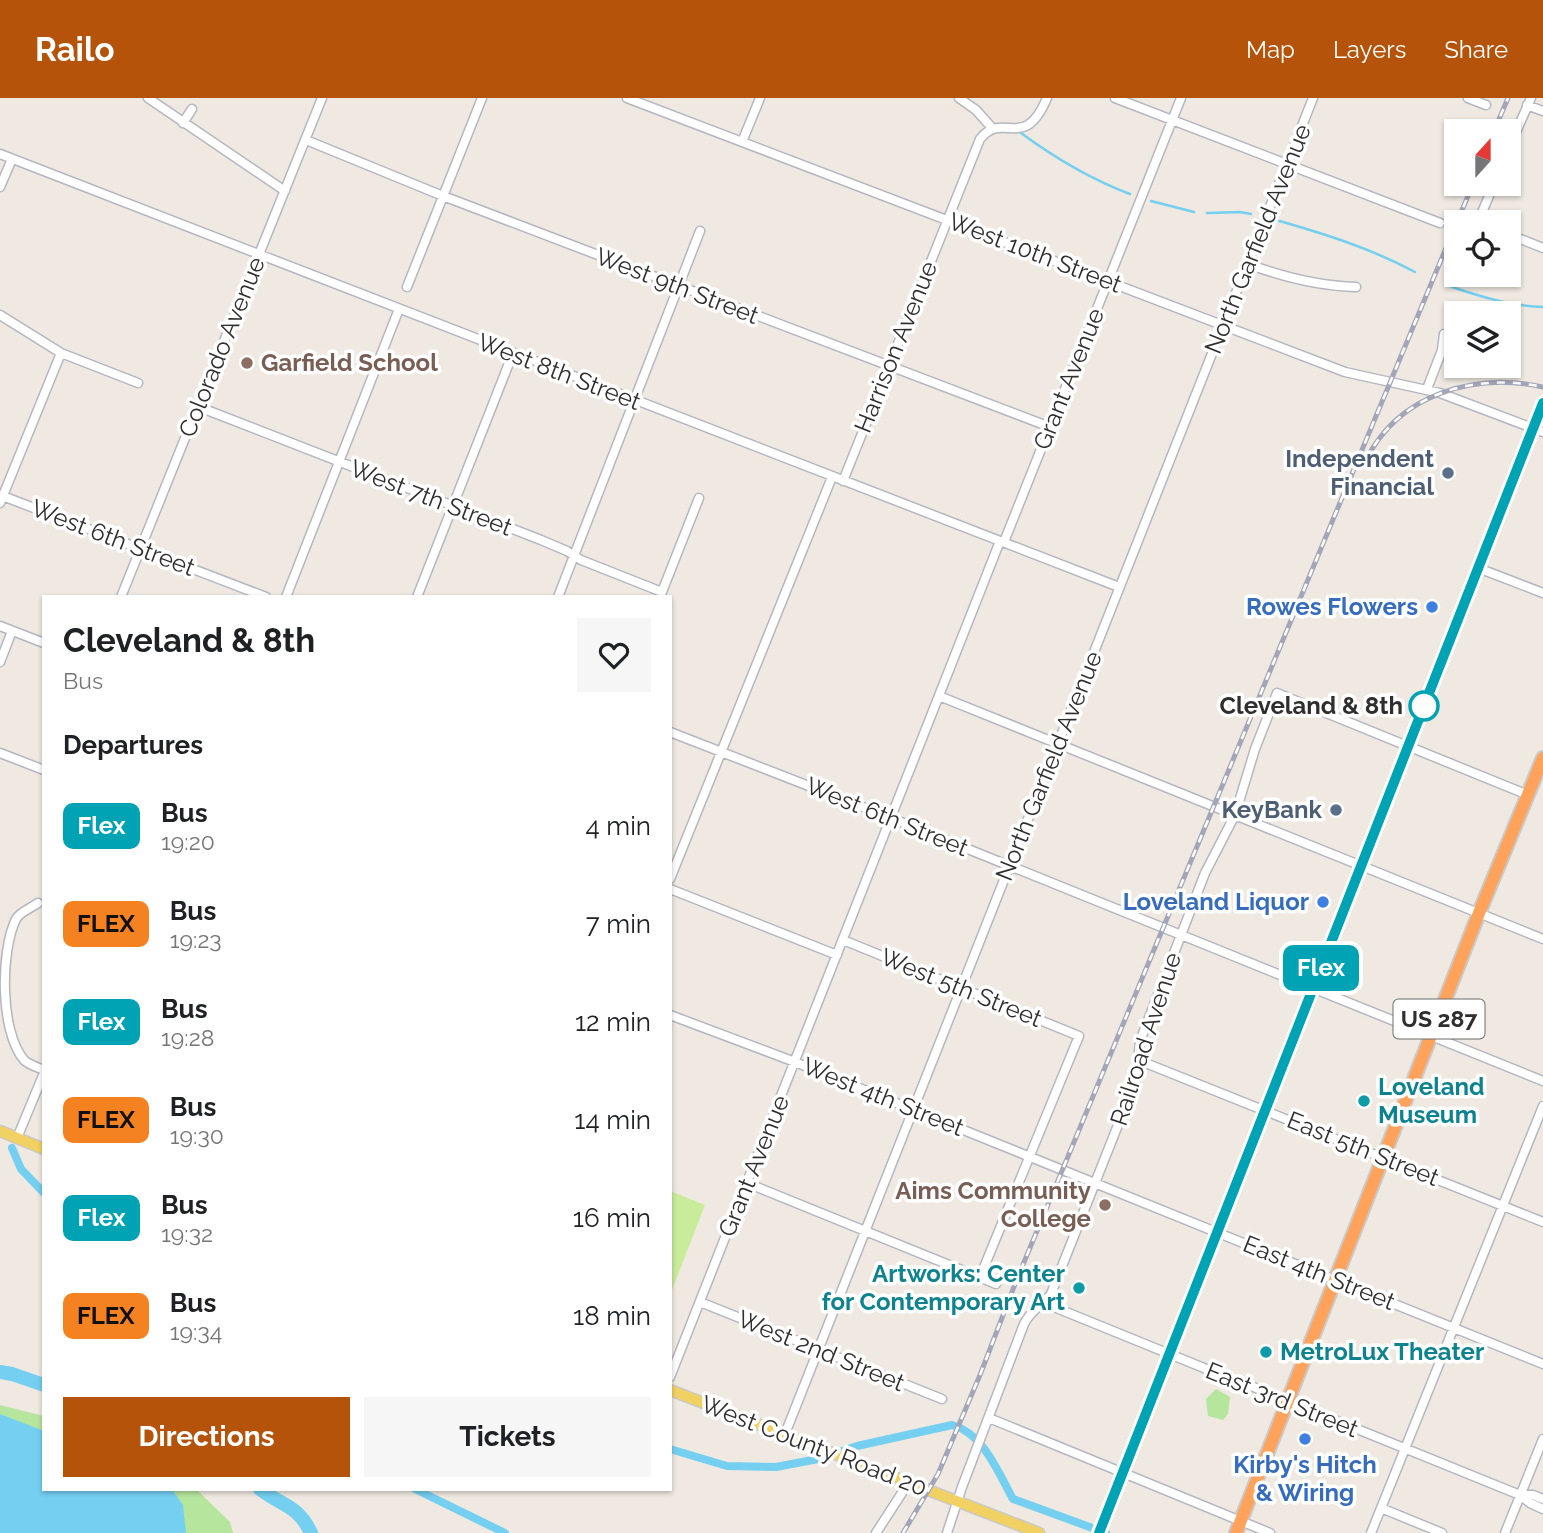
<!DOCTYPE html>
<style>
:root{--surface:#fff;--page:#f6f6f6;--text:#202124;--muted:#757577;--accent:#b45309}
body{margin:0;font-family:Raleway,sans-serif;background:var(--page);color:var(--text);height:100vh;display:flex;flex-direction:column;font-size:26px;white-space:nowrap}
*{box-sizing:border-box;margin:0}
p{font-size:23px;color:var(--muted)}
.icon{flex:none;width:38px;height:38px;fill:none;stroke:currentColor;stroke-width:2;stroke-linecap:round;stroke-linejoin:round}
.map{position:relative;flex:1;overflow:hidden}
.sheet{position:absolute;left:42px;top:497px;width:630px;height:896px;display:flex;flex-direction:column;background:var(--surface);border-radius:0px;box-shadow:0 2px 5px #0004}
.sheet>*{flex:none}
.badge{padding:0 14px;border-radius:10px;font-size:24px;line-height:46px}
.needle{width:46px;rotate:21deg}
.buttons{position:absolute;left:1444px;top:21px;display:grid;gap:14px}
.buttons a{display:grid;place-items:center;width:77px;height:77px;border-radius:0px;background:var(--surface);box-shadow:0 2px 5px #0004;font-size:35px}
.map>.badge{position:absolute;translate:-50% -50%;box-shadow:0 0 0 4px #fff}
h2{padding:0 21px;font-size:26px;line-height:63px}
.round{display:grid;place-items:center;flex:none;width:74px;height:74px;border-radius:0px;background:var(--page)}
.headline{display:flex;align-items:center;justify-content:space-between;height:119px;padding:0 21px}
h1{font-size:33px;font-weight:700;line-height:52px}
.button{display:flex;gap:14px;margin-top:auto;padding:14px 21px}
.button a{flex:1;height:80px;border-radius:0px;background:var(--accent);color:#fff;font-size:28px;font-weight:700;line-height:80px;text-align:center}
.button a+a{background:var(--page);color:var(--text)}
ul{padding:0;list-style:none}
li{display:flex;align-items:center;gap:21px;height:98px;padding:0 21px}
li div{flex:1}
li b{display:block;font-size:26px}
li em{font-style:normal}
li .badge{min-width:77px;font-weight:700;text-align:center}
header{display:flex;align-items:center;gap:42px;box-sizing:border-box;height:98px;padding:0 35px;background:var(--accent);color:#fff}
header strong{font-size:33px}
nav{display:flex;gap:38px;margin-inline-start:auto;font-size:24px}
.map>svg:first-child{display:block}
.green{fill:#b6e59e}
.pitch{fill:#c9ec9a}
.water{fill:#75cff0}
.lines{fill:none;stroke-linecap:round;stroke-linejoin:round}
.stream{stroke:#75cff0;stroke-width:2.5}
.canal{stroke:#75cff0;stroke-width:8}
.river{stroke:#75cff0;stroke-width:14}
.minor-casing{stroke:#b4b7c1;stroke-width:11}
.major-casing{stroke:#c9c9c9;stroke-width:13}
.highway-casing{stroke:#c9c9c9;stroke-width:16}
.minor{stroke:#fff;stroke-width:8}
.major{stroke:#f2d163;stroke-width:10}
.highway{stroke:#ffa35c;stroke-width:12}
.rail-casing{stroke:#a3a6b8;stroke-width:5}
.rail{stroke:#fff;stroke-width:2.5;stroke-dasharray:8;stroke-linecap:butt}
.line-casing{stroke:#fff;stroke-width:16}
.line{stroke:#00a3b4;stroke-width:10}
.education-dot{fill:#8d6e63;stroke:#fff;stroke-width:2.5}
.service-dot{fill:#5c6f8a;stroke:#fff;stroke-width:2.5}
.shop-dot{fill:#3f7fe0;stroke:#fff;stroke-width:2.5}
.stop-dot{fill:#fff;stroke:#00a3b4;stroke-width:3.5}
.culture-dot{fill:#0f9aa8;stroke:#fff;stroke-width:2.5}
.labels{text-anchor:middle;stroke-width:7;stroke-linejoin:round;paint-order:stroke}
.shield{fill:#fff;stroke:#6d6d6d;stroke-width:2}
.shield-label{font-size:23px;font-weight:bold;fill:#2e2e2e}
.street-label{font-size:24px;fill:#2e2e2e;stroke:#fff}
.education-label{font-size:24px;font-weight:bold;fill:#785e54;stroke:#fff;text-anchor:start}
.service-label{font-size:24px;font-weight:bold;fill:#4e5e75;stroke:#fff;text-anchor:end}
.shop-label{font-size:24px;font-weight:bold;fill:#366cbe;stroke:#fff;text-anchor:end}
.stop-label{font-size:24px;font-weight:bold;fill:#2e2e2e;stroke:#fff;text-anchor:end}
.culture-label{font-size:24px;font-weight:bold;fill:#0d838f;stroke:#fff;text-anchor:start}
</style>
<header>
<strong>Railo</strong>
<nav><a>Map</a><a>Layers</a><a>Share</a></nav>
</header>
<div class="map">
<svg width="1543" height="1435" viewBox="0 0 1543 1435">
<rect width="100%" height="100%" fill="#efe9e1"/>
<path class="green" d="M1216,1291L1230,1299L1228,1316L1223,1322L1208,1318L1206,1301Z
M0,1307L44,1318V1391H196L230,1424L233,1435H0Z"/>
<path class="pitch" d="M670,1093L705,1107L670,1197Z"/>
<path class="water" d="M0,1316L44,1333V1391H172L183,1407L186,1435H0Z"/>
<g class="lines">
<path class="stream" d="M1021,35C1055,60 1090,81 1130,96
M1151,103L1194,114
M1207,115L1240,114L1251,116
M1276,122C1325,136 1370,150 1415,174
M1452,189C1482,199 1511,208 1543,209"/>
<path class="canal" d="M12,1050L21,1071L44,1095
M670,1351L727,1368L776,1369L818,1361L857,1348L952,1327C983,1335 998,1374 1013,1401L1106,1435
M415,1391L505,1435"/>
<path class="river" d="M0,1274L12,1276L44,1287
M260,1391C282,1408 298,1407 311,1435"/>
<defs>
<path id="minor" d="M148,0L285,93
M627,0L1345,274L1440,295L1543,334
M959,0L976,12L993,31
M1115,0L1440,125
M1468,0L1486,7
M1527,7L1543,13
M183,25L192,11
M306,42L443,98L1050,329
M742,44L760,0
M1508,52L1531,0
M0,56L1119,489
M0,89L12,61
M1478,124L1494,86
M1508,136L1543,150
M1248,166C1283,179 1318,188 1356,189
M407,189L482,0
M0,217L61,255L138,285
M1427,291L1442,252L1444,236
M199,309L541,442L567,453L581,462L662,494
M843,383L980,41C1003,12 1024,55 1047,0
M0,397L266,499
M0,405L61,255
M1004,444L1181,0
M1478,470L1543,495
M121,499L322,0
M286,499L399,211
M417,499L513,255
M558,499L700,133
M660,499L699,400
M0,528L44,545
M0,564L12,533
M939,598L1543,841
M670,634L891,720L1543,983
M0,655L44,672
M670,781L832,379
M670,791L837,857
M38,805C31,810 20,814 16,821C0,854 0,934 24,962C29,967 37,969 44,972
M843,842L1079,938L980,1179
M670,917L795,964L1543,1266
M1143,964L1543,1124
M17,1040L44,975
M747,1085L996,1186
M700,1204L942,1301
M1044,1205L1204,1270L1229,1282L1246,1286L1520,1397L1530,1405L1543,1411
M670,1279L1000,443
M989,1320L1270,1435
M785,1336L1313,0
M1520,1397H1533L1543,1401
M1381,1410L1442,1435
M876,1435L909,1384
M947,1435L962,1389L1024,1226C1032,1210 1042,1209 1051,1196L1143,964L1139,954L1140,943L1205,775L1235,717L1255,651L1277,595L1528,697
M1371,1435L1543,1008
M1505,1435L1543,1341"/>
<path id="major" d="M0,1033L44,1051
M670,1292L1039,1435"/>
<path id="highway" d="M1099,1435L1543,305
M1236,1435L1479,815L1543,660"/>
</defs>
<use href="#minor" class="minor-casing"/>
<use href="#major" class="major-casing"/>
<use href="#highway" class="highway-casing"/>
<use href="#minor" class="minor"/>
<use href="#major" class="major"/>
<use href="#highway" class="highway"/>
<defs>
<path id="rail" d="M1494,33L1508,0
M1457,124L1473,86
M1366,362C1399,296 1474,274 1543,289
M903,1435L938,1376L980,1277L1017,1181L1456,126"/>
</defs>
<use href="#rail" class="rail-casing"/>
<use href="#rail" class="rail"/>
</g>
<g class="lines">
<defs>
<path id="line" d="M1099,1435L1543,305"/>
</defs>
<use href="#line" class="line-casing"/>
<use href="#line" class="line"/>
</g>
<g class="education-dot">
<circle cx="247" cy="265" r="7"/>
<circle cx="1105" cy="1107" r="7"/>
</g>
<g class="service-dot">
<circle cx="1448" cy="375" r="7"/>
<circle cx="1336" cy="712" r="7"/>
</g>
<g class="shop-dot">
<circle cx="1432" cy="509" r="7"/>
<circle cx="1323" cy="804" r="7"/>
<circle cx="1305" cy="1341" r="7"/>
</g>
<circle class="stop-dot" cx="1424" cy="608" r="14"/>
<g class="culture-dot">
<circle cx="1364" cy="1003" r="7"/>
<circle cx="1079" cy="1190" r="7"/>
<circle cx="1266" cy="1254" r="7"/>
</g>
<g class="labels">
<rect class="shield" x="1393.5" y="901.5" width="91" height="39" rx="5"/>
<g class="shield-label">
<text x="1439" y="929">US 287</text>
</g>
<g class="street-label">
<text transform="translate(1258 141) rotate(-68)" y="8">North Garfield Avenue</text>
<text transform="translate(1035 155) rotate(21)" y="8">West 10th Street</text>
<text transform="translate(677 188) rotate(21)" y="8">West 9th Street</text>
<text transform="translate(222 249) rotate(-68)" y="8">Colorado Avenue</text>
<text transform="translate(896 249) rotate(-68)" y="8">Harrison Avenue</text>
<text transform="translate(559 274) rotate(21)" y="8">West 8th Street</text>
<text transform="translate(1069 281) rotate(-68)" y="8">Grant Avenue</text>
<text transform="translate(431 400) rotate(21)" y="8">West 7th Street</text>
<text transform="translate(113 440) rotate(21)" y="8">West 6th Street</text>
<text transform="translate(1049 668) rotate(-68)" y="8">North Garfield Avenue</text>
<text transform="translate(887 719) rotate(22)" y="8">West 6th Street</text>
<text transform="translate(961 890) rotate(22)" y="8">West 5th Street</text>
<text transform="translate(1146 941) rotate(-72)" y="8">Railroad Avenue</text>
<text transform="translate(883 999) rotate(22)" y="8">West 4th Street</text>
<text transform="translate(1363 1051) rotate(22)" y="8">East 5th Street</text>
<text transform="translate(754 1068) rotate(-68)" y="8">Grant Avenue</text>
<text transform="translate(1319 1175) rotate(22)" y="8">East 4th Street</text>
<text transform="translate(821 1253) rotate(22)" y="8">West 2nd Street</text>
<text transform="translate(1282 1302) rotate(22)" y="8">East 3rd Street</text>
<text transform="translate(814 1348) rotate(21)" y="8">West County Road 20</text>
</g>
<g class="education-label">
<text x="261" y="273">Garfield School</text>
<text x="1091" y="1101" text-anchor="end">Aims Community<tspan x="1091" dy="28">College</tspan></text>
</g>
<g class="service-label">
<text x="1434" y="369">Independent<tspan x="1434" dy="28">Financial</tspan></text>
<text x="1322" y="720">KeyBank</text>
</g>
<g class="shop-label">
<text x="1418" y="517">Rowes Flowers</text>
<text x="1309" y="812">Loveland Liquor</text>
<text x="1305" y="1375" text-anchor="middle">Kirby's Hitch<tspan x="1305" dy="28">&amp; Wiring</tspan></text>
</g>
<g class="stop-label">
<text x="1403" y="616">Cleveland &amp; 8th</text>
</g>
<g class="culture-label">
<text x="1378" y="997">Loveland<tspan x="1378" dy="28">Museum</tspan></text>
<text x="1065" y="1184" text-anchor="end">Artworks: Center<tspan x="1065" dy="28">for Contemporary Art</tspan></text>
<text x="1280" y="1262">MetroLux Theater</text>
</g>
</g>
</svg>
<div class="buttons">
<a><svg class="needle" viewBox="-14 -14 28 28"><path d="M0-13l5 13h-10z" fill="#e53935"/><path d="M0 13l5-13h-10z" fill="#757577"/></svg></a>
<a><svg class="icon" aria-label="locate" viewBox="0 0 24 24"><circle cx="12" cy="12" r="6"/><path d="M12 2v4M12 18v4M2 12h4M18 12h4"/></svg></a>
<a><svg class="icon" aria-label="layers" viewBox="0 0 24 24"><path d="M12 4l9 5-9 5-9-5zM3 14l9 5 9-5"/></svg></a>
</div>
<b class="badge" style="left:1321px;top:870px;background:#00a3b4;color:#fff">Flex</b>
<section class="sheet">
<div class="headline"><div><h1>Cleveland &amp; 8th</h1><p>Bus</p></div><a class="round"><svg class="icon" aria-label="heart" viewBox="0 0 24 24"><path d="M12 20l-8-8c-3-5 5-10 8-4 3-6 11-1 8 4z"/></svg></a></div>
<h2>Departures</h2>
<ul>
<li><span class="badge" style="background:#00a3b4;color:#fff">Flex</span><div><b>Bus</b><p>19:20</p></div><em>4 min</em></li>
<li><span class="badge" style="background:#f58220;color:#111">FLEX</span><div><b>Bus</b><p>19:23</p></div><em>7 min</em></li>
<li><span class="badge" style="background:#00a3b4;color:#fff">Flex</span><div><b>Bus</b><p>19:28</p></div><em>12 min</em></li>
<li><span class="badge" style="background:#f58220;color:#111">FLEX</span><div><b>Bus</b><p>19:30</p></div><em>14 min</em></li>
<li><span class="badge" style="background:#00a3b4;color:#fff">Flex</span><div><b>Bus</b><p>19:32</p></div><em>16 min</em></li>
<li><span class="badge" style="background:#f58220;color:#111">FLEX</span><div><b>Bus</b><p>19:34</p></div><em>18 min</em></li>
</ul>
<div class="button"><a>Directions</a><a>Tickets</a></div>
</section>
</div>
